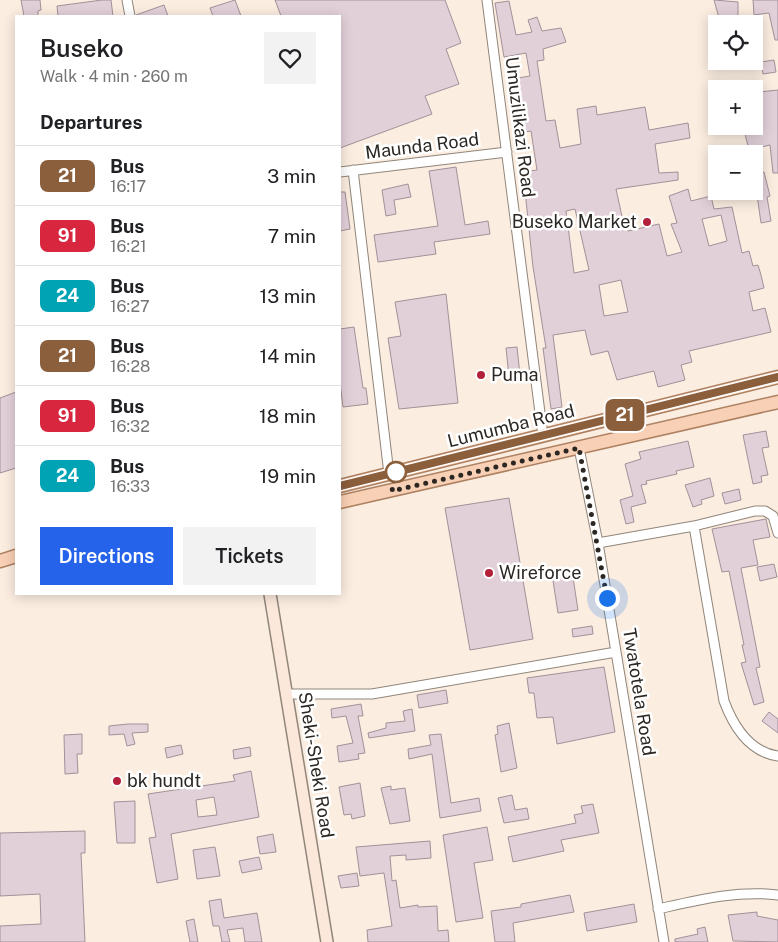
<!DOCTYPE html>
<meta charset="utf-8">
<style>
:root{--surface:#fff;--page:#f2f2f2;--text:#202124;--muted:#757577;--line:#e0e0e0;--accent:#2563eb}
body{margin:0;font-family:"Public Sans",sans-serif;background:var(--page);color:var(--text);height:100vh;display:flex;flex-direction:column;font-size:19px;white-space:nowrap}
*{box-sizing:border-box;margin:0}
p{font-size:16px;color:var(--muted)}
.icon{flex:none;width:28px;height:28px;fill:none;stroke:currentColor;stroke-width:2;stroke-linecap:round;stroke-linejoin:round}
.map{position:relative;flex:1;overflow:hidden}
.side{position:absolute;left:15px;top:15px;width:326px;height:580px;display:flex;flex-direction:column;background:var(--surface);border-radius:0px;box-shadow:0 2px 12px #0003}
.side>*{flex:none}
.badge{padding:0 10px;border-radius:8px;font-size:18px;line-height:32px}
.tools{position:absolute;left:708px;top:15px;display:grid;gap:10px}
.tools a{display:grid;place-items:center;width:55px;height:55px;border-radius:0px;background:var(--surface);box-shadow:0 2px 12px #0003;font-size:25px}
.you{position:absolute;width:25px;height:25px;margin:-12px;border:4px solid #fff;border-radius:50%;background:#1a73e8;box-shadow:0 0 0 8px #1a73e833}
.map>.badge{position:absolute;translate:-50% -50%;box-shadow:0 0 0 2px #fff}
h2{padding:0 25px;font-size:19px;line-height:45px}
.round{display:grid;place-items:center;flex:none;width:52px;height:52px;border-radius:0px;background:var(--page)}
.summary{display:flex;align-items:center;justify-content:space-between;height:85px;padding:0 25px}
h1{font-size:24px;font-weight:600;line-height:38px}
.cta{display:flex;gap:10px;margin-top:auto;padding:10px 25px}
.cta a{flex:1;height:58px;border-radius:0px;background:var(--accent);color:#fff;font-size:20px;font-weight:600;line-height:58px;text-align:center}
.cta a+a{background:var(--page);color:var(--text)}
ul{padding:0;list-style:none}
li{display:flex;align-items:center;gap:15px;height:60px;padding:0 25px;border-top:1px solid var(--line)}
li div{flex:1}
li b{display:block;font-size:19px}
li em{font-style:normal}
li .badge{min-width:55px;font-weight:700;text-align:center}
.map>svg:first-child{display:block}
.building{fill:#e2d0d9;stroke:#a19199;fill-rule:evenodd}
.lines{fill:none;stroke-linecap:round;stroke-linejoin:round}
.street-casing{stroke:#91867a;stroke-width:11}
.secondary-casing{stroke:#91867a;stroke-width:14}
.primary-casing{stroke:#ad8162;stroke-width:15}
.street{stroke:#fff;stroke-width:9}
.secondary{stroke:#fbe8da;stroke-width:11}
.primary{stroke:#f8d0b5;stroke-width:12}
.line-casing{stroke:#fff;stroke-width:11}
.line{stroke:#8b5e3c;stroke-width:8}
.walk{stroke:#2c2722;stroke-width:5;stroke-dasharray:0 9}
.poi-dot{fill:#b2203a;stroke:#fff;stroke-width:2}
.stop-dot{fill:#fff;stroke:#8b5e3c;stroke-width:2.5}
.labels{text-anchor:middle;stroke-width:5;stroke-linejoin:round;paint-order:stroke}
.street-label{font-size:18px;fill:#2c2722;stroke:#fff}
.poi-label{font-size:18px;fill:#2c2722;stroke:#fff;text-anchor:start}
</style>
<div class="map">
<svg width="778" height="942" viewBox="0 0 778 942">
<rect width="100%" height="100%" fill="#fbede0"/>
<path class="building" d="M21,0H40L41,10L38,11V16H24Z
M102,0H111L113,16H58L57,6Z
M235,0L241,16H213L210,8Z
M275,0H445L461,43L446,49L459,84L425,96L432,114L340,148V16H281Z
M714,0L738,2V16L719,18Z
M753,0H778V40H775L769,13L754,15Z
M509,1L516,35L532,32L528,20L537,17L542,31L561,28L566,42L543,49L544,60L537,61L546,121L555,120L560,148L581,144L577,109L596,106L597,115L645,107L649,130L688,123L690,138L655,144L659,173L678,172V180L616,189L623,221L625,220L628,231L659,224L667,256L682,252L671,224L677,223L669,196L688,189L691,201L711,196L714,209L732,207L742,253L749,251L753,266L758,265L761,275L764,288L749,292L753,311L765,308L771,332L689,351L692,362L681,365L685,380L658,387L654,371L617,380L608,351L591,355L585,330L553,335L562,407L551,409L543,348H546L533,267L523,172L537,170L531,131L520,133L512,79L530,76L526,53L504,57L495,3ZM575,209L589,270L574,273L566,211ZM721,215L727,241L709,246L702,219ZM621,280L628,312L604,316L599,285Z
M164,5L168,16H136V15Z
M774,60L776,72L763,74L761,62Z
M778,90V173H773L770,145L749,150L743,126H754V121L761,119L759,92Z
M456,167L465,225L488,221L490,234L434,242L436,254L378,262L374,235L438,226L429,171Z
M764,172L770,196L767,197L771,221L761,223L754,174Z
M408,184L411,197L394,200L396,214L386,216L382,190Z
M340,192H345L350,229L340,231Z
M446,294L458,403L399,409L388,338L401,336L395,302Z
M354,327L363,388H366L368,404L343,407L340,382V329Z
M517,347L520,375L509,377L506,348Z
M16,392V468L0,473V398Z
M766,431L769,447L762,448L768,475L761,476L762,482L753,484L743,435Z
M688,441L694,467L676,471L677,474L646,481L647,484L641,485L646,503L631,507L634,522L626,524L620,500L633,496L625,464L641,459L639,452Z
M710,478L714,496L701,500L702,504L693,507L685,485Z
M739,489L741,500L725,504L722,493Z
M509,498L533,639L470,650L445,508Z
M766,519L770,537L753,540L758,565L741,568L760,667L756,668L764,702L754,705L741,663L746,662L742,645H744L729,571L722,572L712,529Z
M774,564L777,577L760,581L757,567Z
M572,571L578,610L558,613L552,574Z
M592,626L593,634L573,637L572,629Z
M604,667L615,732L557,744L553,717L537,718L534,693H529L527,678Z
M446,690L448,703L419,708L417,695Z
M361,704L363,716H358L365,753L358,754L359,759L339,762L337,746L353,743L346,716L332,718L331,709Z
M412,709L415,731L369,738L368,733L386,728V723L405,721L403,711Z
M769,712L778,719V733L762,721Z
M509,723L517,768L501,772L495,735L498,734L497,726Z
M128,724H148V732L132,733L135,744L127,746L124,734L109,735V726Z
M82,734V754H77L78,773L65,774L64,735Z
M441,734L451,803L479,798L481,811L440,818L432,754L409,759L408,749L431,745L429,735Z
M181,745L183,754L167,758L165,748Z
M250,747L251,756L234,759L233,750Z
M251,771L259,817L171,834L178,879L157,883L149,838L156,837L148,794L235,781L233,775ZM214,797L217,815L198,817L196,800Z
M360,783L365,816L352,819L351,814L344,815L339,787Z
M391,786V790L405,788L410,821L390,824L381,788Z
M512,795L515,810L527,808L529,819L504,823L498,798Z
M135,801V843H117L114,802Z
M593,804L599,833L561,840L564,851L513,862L508,837L576,823L574,815L583,813L581,806Z
M487,827L493,860L474,863L483,918L456,922L443,835Z
M85,831V853H81L85,942H0V926L41,924L40,894L0,896V833Z
M273,834L276,852L260,854L257,837Z
M430,841L431,858L406,860V855L390,856L392,881L396,880L400,908L418,905V907L437,906L438,931L448,930L449,942H368L367,930L392,926L384,873L360,876L356,847Z
M215,847L220,876L197,879L193,850Z
M259,857L262,869L242,873L239,861Z
M357,873L359,886L341,888L338,876Z
M570,895L574,912L513,923L515,942H495L491,911L521,907V904Z
M221,899L224,918L257,913L262,942H245L243,928L227,930L230,942H222L219,926H213L209,901Z
M634,904L637,922L587,931L584,913Z
M757,912V916L778,920V942L733,941L728,915Z
M194,919L198,942H190L186,921Z
M705,927L708,942H675V939L698,934L697,929Z"/>
<g class="lines">
<defs>
<path id="street" d="M127,0L130,16
M487,0L543,436
M353,170L389,474
M340,172L507,152
M579,448L598,543L664,942
M694,526L724,701C733,725 749,752 778,756
M598,543L694,526L755,511H765L773,516L778,533
M287,694H372L616,652
M658,909C698,900 737,890 778,895"/>
<path id="secondary" d="M270,594L327,942"/>
<path id="primary" d="M340,486L778,377
M340,502L778,402
M0,561L16,556"/>
</defs>
<use href="#street" class="street-casing"/>
<use href="#secondary" class="secondary-casing"/>
<use href="#primary" class="primary-casing"/>
<use href="#street" class="street"/>
<use href="#secondary" class="secondary"/>
<use href="#primary" class="primary"/>
</g>
<g class="lines">
<defs>
<path id="line" d="M340,486L778,377"/>
</defs>
<use href="#line" class="line-casing"/>
<use href="#line" class="line"/>
<path class="walk" d="M396,472L392,491L579,448L607,598"/>
</g>
<g class="poi-dot">
<circle cx="647" cy="222" r="5"/>
<circle cx="481" cy="375" r="5"/>
<circle cx="489" cy="573" r="5"/>
<circle cx="117" cy="781" r="5"/>
</g>
<circle class="stop-dot" cx="396" cy="472" r="10"/>
<g class="labels">
<g class="street-label">
<text transform="translate(520 127) rotate(83)" y="6">Umuzilikazi Road</text>
<text transform="translate(422 146) rotate(-7)" y="6">Maunda Road</text>
<text transform="translate(511 426) rotate(-14)" y="6">Lumumba Road</text>
<text transform="translate(639 692) rotate(81)" y="6">Twatotela Road</text>
<text transform="translate(316 765) rotate(81)" y="6">Sheki-Sheki Road</text>
</g>
<g class="poi-label">
<text x="637" y="228" text-anchor="end">Buseko Market</text>
<text x="491" y="381">Puma</text>
<text x="499" y="579">Wireforce</text>
<text x="127" y="787">bk hundt</text>
</g>
</g>
</svg>
<div class="tools">
<a><svg class="icon" aria-label="locate" viewBox="0 0 24 24"><circle cx="12" cy="12" r="6"/><path d="M12 2v4M12 18v4M2 12h4M18 12h4"/></svg></a>
<a>+</a>
<a>−</a>
</div>
<div class="you" style="left:607px;top:598px"></div>
<b class="badge" style="left:625px;top:415px;background:#8b5e3c;color:#fff">21</b>
<section class="side">
<div class="summary"><div><h1>Buseko</h1><p>Walk · 4 min · 260 m</p></div><a class="round"><svg class="icon" aria-label="heart" viewBox="0 0 24 24"><path d="M12 20l-8-8c-3-5 5-10 8-4 3-6 11-1 8 4z"/></svg></a></div>
<h2>Departures</h2>
<ul>
<li><span class="badge" style="background:#8b5e3c;color:#fff">21</span><div><b>Bus</b><p>16:17</p></div><em>3 min</em></li>
<li><span class="badge" style="background:#d7263d;color:#fff">91</span><div><b>Bus</b><p>16:21</p></div><em>7 min</em></li>
<li><span class="badge" style="background:#00a3b4;color:#fff">24</span><div><b>Bus</b><p>16:27</p></div><em>13 min</em></li>
<li><span class="badge" style="background:#8b5e3c;color:#fff">21</span><div><b>Bus</b><p>16:28</p></div><em>14 min</em></li>
<li><span class="badge" style="background:#d7263d;color:#fff">91</span><div><b>Bus</b><p>16:32</p></div><em>18 min</em></li>
<li><span class="badge" style="background:#00a3b4;color:#fff">24</span><div><b>Bus</b><p>16:33</p></div><em>19 min</em></li>
</ul>
<div class="cta"><a>Directions</a><a>Tickets</a></div>
</section>
</div>
